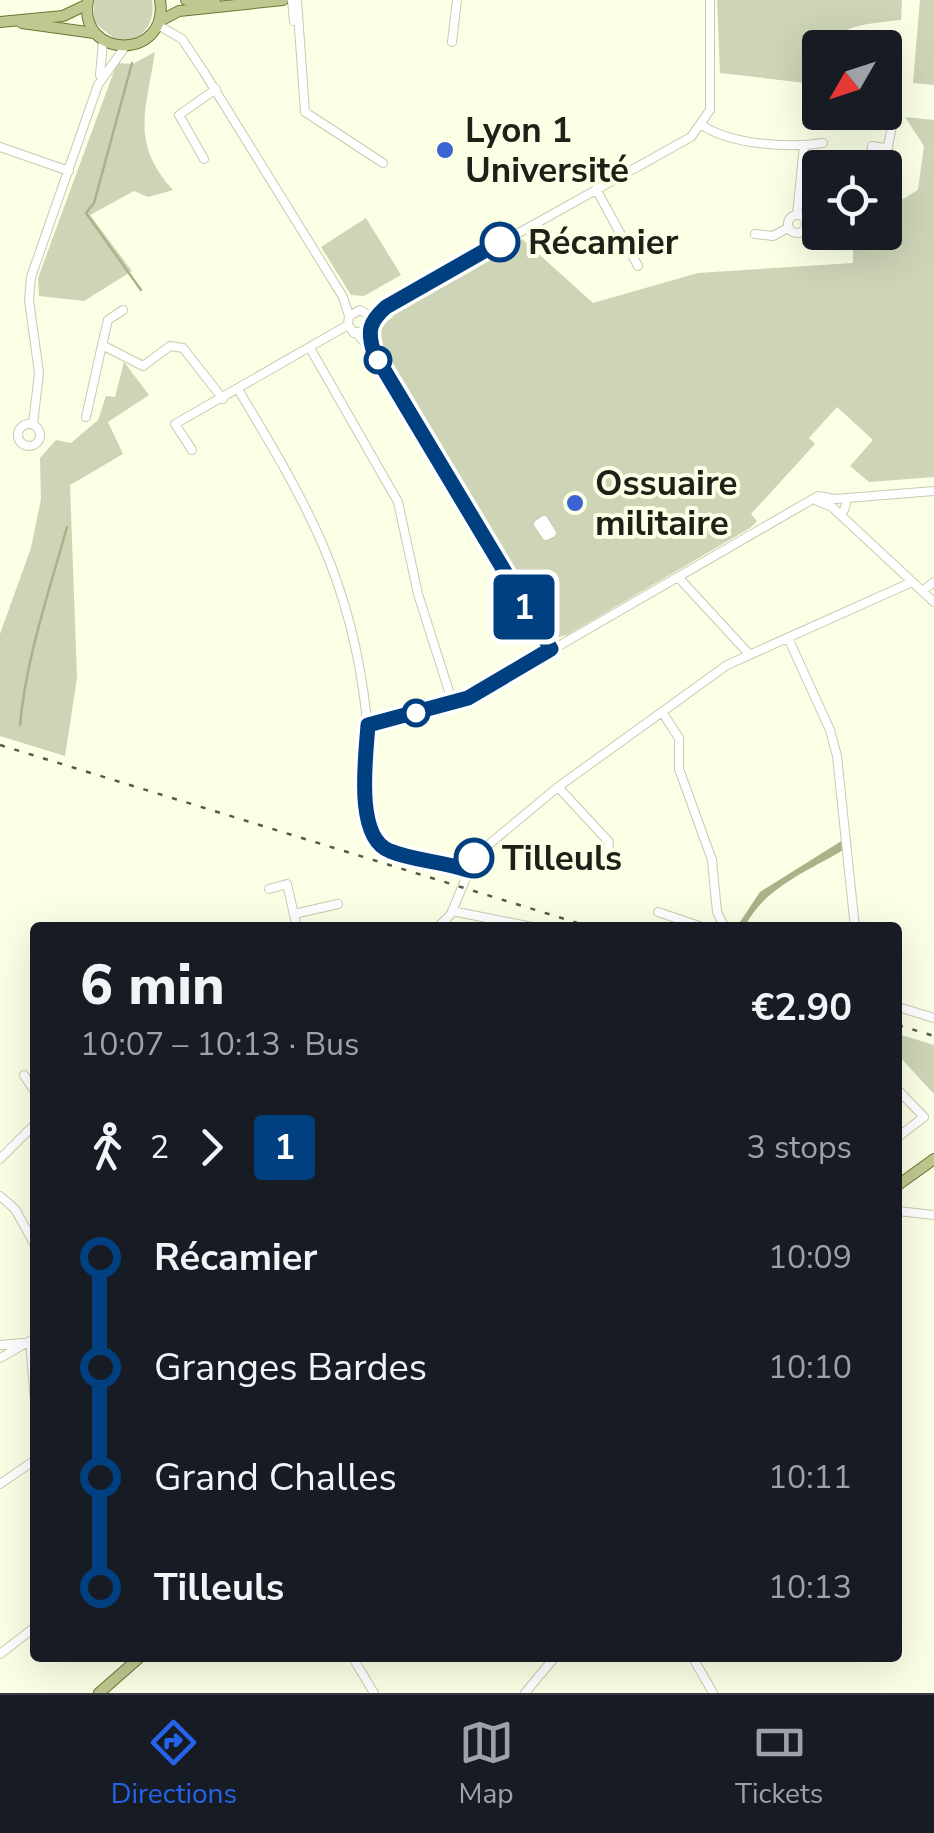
<!DOCTYPE html>
<meta charset="utf-8">
<style>
:root{--surface:#171b24;--page:#242831;--text:#f1f3f6;--muted:#9ea1a6;--line:#363941;--accent:#2563eb}
body{margin:0;font-family:"Nunito Sans",sans-serif;background:var(--page);color:var(--text);height:100vh;display:flex;flex-direction:column;font-size:38px;white-space:nowrap}
*{box-sizing:border-box;margin:0}
p{font-size:32px;color:var(--muted)}
.icon{flex:none;width:55px;height:55px;fill:none;stroke:currentColor;stroke-width:2;stroke-linecap:round;stroke-linejoin:round}
.map{position:relative;flex:1;overflow:hidden}
.details{position:absolute;left:30px;top:922px;width:872px;height:740px;display:flex;flex-direction:column;background:var(--surface);border-radius:10px;box-shadow:0 10px 40px #0002}
.details>*{flex:none}
.badge{padding:0 20px;border-radius:8px;font-size:35px;line-height:65px}
.needle{width:65px;rotate:231deg}
.fabs{position:absolute;left:802px;top:30px;display:grid;gap:20px}
.fabs a{display:grid;place-items:center;width:100px;height:100px;border-radius:10px;background:var(--surface);box-shadow:0 10px 40px #0002;font-size:50px}
.map>.badge{position:absolute;translate:-50% -50%;box-shadow:0 0 0 5px #fff}
.legs{display:flex;align-items:center;gap:15px;height:110px;padding:0 50px;font-size:32px}
.legs p{margin-inline-start:auto}
.summary{display:flex;align-items:center;justify-content:space-between;height:170px;padding:0 50px}
h1{font-size:55px;font-weight:800;line-height:75px}
ul{padding:0 50px;list-style:none}
li{display:flex;align-items:center;gap:35px;height:110px;font-size:38px}
li i{display:grid;place-items:center;width:15px;height:100%;margin:0 12px;background:currentColor}
li i::after{content:'';width:25px;height:25px;margin:-12px;border:8px solid;border-radius:50%;background:var(--surface)}
li p{margin-inline-start:auto}
li:first-child i{background:linear-gradient(#0000 50%,currentColor 0)}
li:last-child i{background:linear-gradient(currentColor 50%,#0000 0)}
.dock{display:flex;justify-content:space-around;align-items:center;height:140px;border-top:2px solid var(--line);background:var(--surface);font-size:28px;color:var(--muted)}
.dock a{display:grid;justify-items:center;gap:5px}
.dock .current{color:var(--accent)}
.map>svg:first-child{display:block}
.green{fill:#ced4b6}
.water{fill:#abb287}
.lines{fill:none;stroke-linecap:round;stroke-linejoin:round}
.stream{stroke:#abb287;stroke-width:2.5}
.minor-casing{stroke:#c7cbb2;stroke-width:10}
.major-casing{stroke:#6c7635;stroke-width:12}
.minor{stroke:#fff;stroke-width:8}
.major{stroke:#c0c88f;stroke-width:10}
.rail{stroke:#55584b;stroke-width:2.5;stroke-dasharray:5 10;stroke-linecap:butt}
.line-1-casing{stroke:#fff;stroke-width:22}
.line-1{stroke:#004080;stroke-width:15}
.poi-dot{fill:#3c63d4;stroke:#faffe5;stroke-width:4}
.stop-1-dot{fill:#fff;stroke:#004080;stroke-width:5}
.labels{text-anchor:middle;stroke-width:8;stroke-linejoin:round;paint-order:stroke}
.poi-label{font-size:35px;font-weight:bold;fill:#1f2118;stroke:#faffe5;text-anchor:start}
.stop-label{font-size:35px;font-weight:bold;fill:#1f2118;stroke:#faffe5;text-anchor:start}
</style>
<div class="map">
<svg width="934" height="1693" viewBox="0 0 934 1693">
<rect width="100%" height="100%" fill="#faffe5"/>
<path class="green" d="M94,0H152C156,25 142,41 117,41L94,22Z
M717,0H902L901,20C840,26 831,29 806,83L720,73Z
M920,0H934V85L913,83Z
M155,52C146,111 130,142 173,190L148,197L134,191L90,215L132,271L84,301L39,296L38,278L117,63L133,64Z
M905,117L934,120V477L869,482L850,466L873,440L837,407L809,438L815,444L751,514L757,521L750,528L567,635L555,638L547,631L390,367L393,365L379,339L381,325L393,317L392,313L522,239L593,303L698,273L853,263V233L885,232V199H903L918,190L924,146Z
M366,218L401,275L364,296L351,295L321,247Z
M124,362L149,395L108,422L123,454L70,485L77,678L65,756L0,736V634L31,548L41,499L40,458L56,440L71,443L98,420L106,396L115,397Z
M898,1034L934,1045V1094L898,1055Z"/>
<path class="water" d="M843,840L845,849C810,870 763,888 745,927L736,928L760,892Z"/>
<g class="lines">
<path class="stream" d="M132,63L94,203L86,213L141,290
M20,725C26,658 49,592 67,527"/>
<defs>
<path id="minor" d="M292,0L294,21
M297,0L305,112L383,163
M158,25L182,39L204,72L343,297L349,316
M452,42L457,0
M100,75L103,42
M702,125C731,145 788,148 823,143
M0,147L69,171
M885,148L872,146L871,158L880,161L886,156L895,111
M204,159L179,115L216,89
M596,189L638,266
M788 224a9 9 0 1 1 18 0a9 9 0 1 1-18 0Z
M797,215L804,145
M755,234L773,236L788,228
M371,320L386,307L691,137L710,110V0
M368,330L354,333L348,325L349,316L360,310L369,315L373,349
M357,334L374,353L551,649
M102,345L108,320L123,310
M310,348L398,502L418,594L453,704
M239,391C307,504 351,579 366,712C370,747 354,812 375,840C392,862 442,861 467,870
M86,417L102,345L143,366L170,346L183,348L223,399
M18 435a11 11 0 1 1 22 0a11 11 0 1 1-22 0Z
M33,424L39,373L29,300L31,277L98,85L124,48
M192,450L175,424L348,325
M813,499L832,507L934,602
M844,510L846,504
M544,520L552,533L546,536L538,524Z
M678,577L749,654
M922,591L934,582
M788,638L830,730L837,756L855,928
M662,712L679,738V769L712,860L717,912L725,928
M367,725L467,699L818,496L835,499L934,491
M558,787L609,842L608,854L597,863
M269,889L287,884L297,928
M452,911L537,928
M658,912L705,928
M294,914L338,904
M437,928L451,914L475,856L558,787L727,665L912,582
M898,1007L934,1018
M24,1075L35,1092
M898,1090L924,1117L898,1137
M0,1159L35,1124
M0,1196L15,1209L35,1245
M898,1211L934,1215
M30,1341L35,1401
M0,1345L22,1343
M0,1358L35,1338
M0,1484L35,1460
M0,1654L35,1627
M353,1658L374,1693
M693,1658L713,1693
M525,1693L554,1658"/>
<path id="major" d="M88,0C77,60 170,61 160,0
M186,0H215
M160,21L179,11L283,0
M0,22L63,16L86,5
M22,23L94,33
M898,1185L934,1159
M99,1693L139,1658"/>
</defs>
<use href="#minor" class="minor-casing"/>
<use href="#major" class="major-casing"/>
<use href="#minor" class="minor"/>
<use href="#major" class="major"/>
<path class="rail" d="M0,745L594,928
M898,1025L934,1036"/>
</g>
<g class="lines">
<defs>
<path id="line-1" d="M474,858L467,870C442,861 414,861 390,851C354,838 366,756 368,725L468,698L551,649L374,353C367,331 369,322 386,307L500,242"/>
</defs>
<use href="#line-1" class="line-1-casing"/>
<use href="#line-1" class="line-1"/>
</g>
<g class="poi-dot">
<circle cx="445" cy="150" r="10"/>
<circle cx="575" cy="503" r="10"/>
</g>
<g class="stop-1-dot">
<circle cx="500" cy="242" r="18"/>
<circle cx="378" cy="360" r="12"/>
<circle cx="416" cy="713" r="12"/>
<circle cx="474" cy="858" r="18"/>
</g>
<g class="labels">
<g class="poi-label">
<text x="465" y="142">Lyon 1<tspan x="465" dy="40">Université</tspan></text>
<text x="595" y="495">Ossuaire<tspan x="595" dy="40">militaire</tspan></text>
</g>
<g class="stop-label">
<text x="528" y="254">Récamier</text>
<text x="502" y="870">Tilleuls</text>
</g>
</g>
</svg>
<div class="fabs">
<a><svg class="needle" viewBox="-14 -14 28 28"><path d="M0-13l5 13h-10z" fill="#e53935"/><path d="M0 13l5-13h-10z" fill="#9ea1a6"/></svg></a>
<a><svg class="icon" aria-label="locate" viewBox="0 0 24 24"><circle cx="12" cy="12" r="6"/><path d="M12 2v4M12 18v4M2 12h4M18 12h4"/></svg></a>
</div>
<b class="badge" style="left:524px;top:607px;background:#004080;color:#fff">1</b>
<section class="details">
<div class="summary"><div><h1>6 min</h1><p>10:07 – 10:13 · Bus</p></div><b>€2.90</b></div>
<div class="legs"><svg class="icon" aria-label="walk" viewBox="0 0 24 24"><circle cx="13" cy="4" r="2"/><path d="M13 8l-2 6 4 7M11 14l-3 7M7 12l3-4h3l4 4"/></svg>2<svg class="icon" aria-label="forward" viewBox="0 0 24 24"><path d="M9 5l7 7-7 7"/></svg><b class="badge" style="background:#004080;color:#fff">1</b><p>3 stops</p></div>
<ul>
<li><i style="color:#004080"></i><b>Récamier</b><p>10:09</p></li>
<li><i style="color:#004080"></i><span>Granges Bardes</span><p>10:10</p></li>
<li><i style="color:#004080"></i><span>Grand Challes</span><p>10:11</p></li>
<li><i style="color:#004080"></i><b>Tilleuls</b><p>10:13</p></li>
</ul>
</section>
</div>
<nav class="dock">
<a class="current"><svg class="icon" aria-label="directions" viewBox="0 0 24 24"><path d="M12 3l9 9-9 9-9-9zM9 14v-3h6M13 9l2 2-2 2"/></svg>Directions</a>
<a><svg class="icon" aria-label="map" viewBox="0 0 24 24"><path d="M3 6l6-2 6 2 6-2v14l-6 2-6-2-6 2zM9 4v14M15 6v14"/></svg>Map</a>
<a><svg class="icon" aria-label="tickets" viewBox="0 0 24 24"><path d="M3 7h18v10H3zM15 7v10"/></svg>Tickets</a>
</nav>
